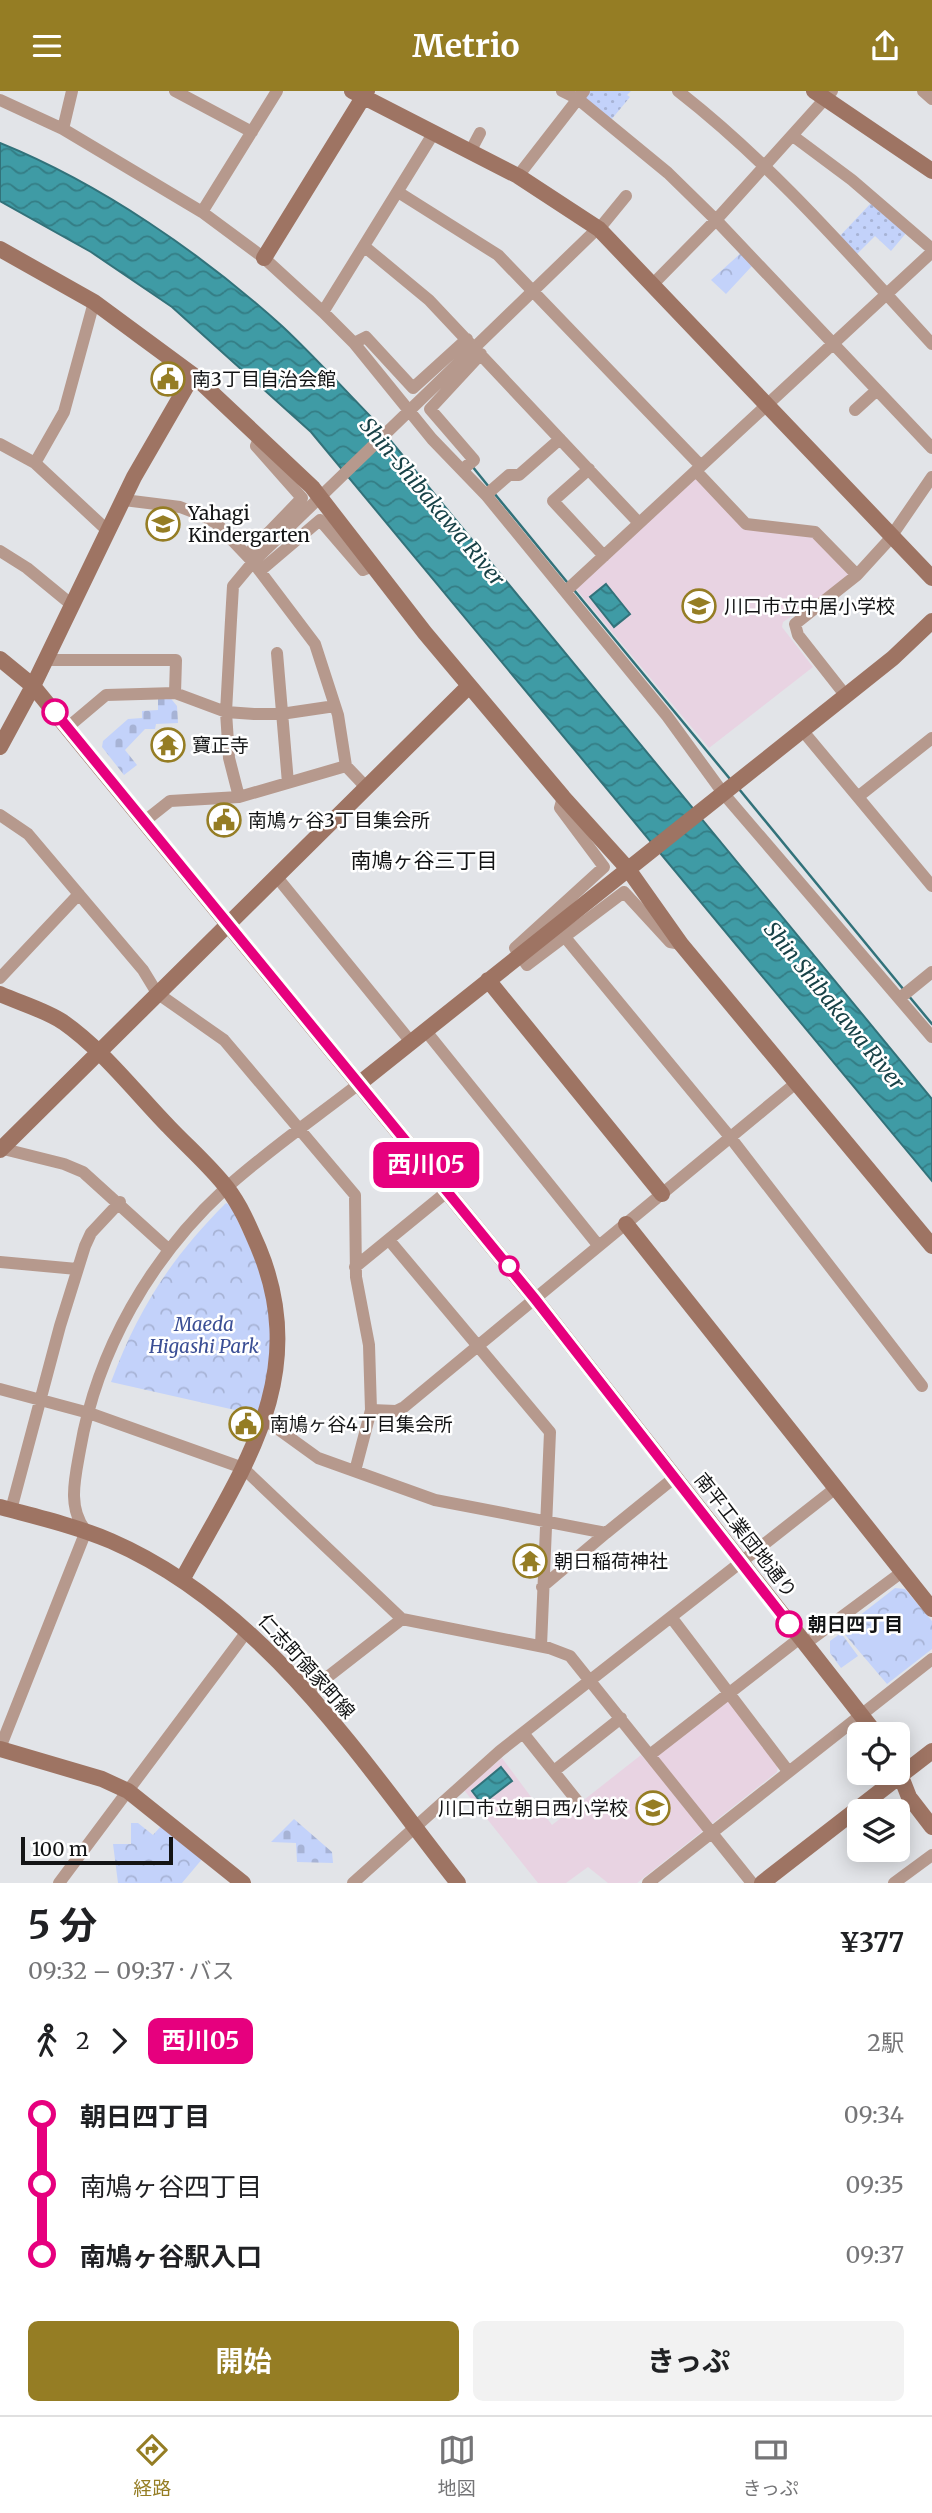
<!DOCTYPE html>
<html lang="ja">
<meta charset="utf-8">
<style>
:root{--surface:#fff;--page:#f2f2f2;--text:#202124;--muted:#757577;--line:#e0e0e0;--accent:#957d24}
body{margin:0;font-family:Merriweather,"Noto Sans JP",serif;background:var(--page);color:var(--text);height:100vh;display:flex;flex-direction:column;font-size:26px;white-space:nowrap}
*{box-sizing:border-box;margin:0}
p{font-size:23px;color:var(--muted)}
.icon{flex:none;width:38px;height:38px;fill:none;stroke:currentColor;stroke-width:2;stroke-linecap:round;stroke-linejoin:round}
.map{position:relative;height:1792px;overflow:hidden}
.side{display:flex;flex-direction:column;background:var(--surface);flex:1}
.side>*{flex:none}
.badge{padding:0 14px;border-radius:10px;font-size:24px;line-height:46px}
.tools{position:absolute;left:847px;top:1631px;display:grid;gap:14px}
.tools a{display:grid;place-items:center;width:63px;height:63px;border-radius:10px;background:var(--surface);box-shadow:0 4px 18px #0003;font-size:35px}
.scale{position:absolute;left:21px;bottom:18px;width:152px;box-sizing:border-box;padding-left:7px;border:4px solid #131415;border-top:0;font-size:19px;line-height:24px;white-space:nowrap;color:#131415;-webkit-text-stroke:5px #fff;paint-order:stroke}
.map>.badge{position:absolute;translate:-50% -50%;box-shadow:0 0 0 4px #fff}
.legs{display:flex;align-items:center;gap:10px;height:77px;padding:0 28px;font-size:23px}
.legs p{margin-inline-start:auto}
.head{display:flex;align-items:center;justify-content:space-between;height:119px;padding:0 28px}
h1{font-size:38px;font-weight:700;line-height:52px}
.button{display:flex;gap:14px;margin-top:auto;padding:14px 28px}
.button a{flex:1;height:80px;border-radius:10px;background:var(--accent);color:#fff;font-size:28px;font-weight:700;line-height:80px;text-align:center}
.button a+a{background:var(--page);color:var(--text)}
ul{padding:0 28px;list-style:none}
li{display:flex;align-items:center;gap:24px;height:70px;font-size:26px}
li i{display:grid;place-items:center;width:10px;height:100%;margin:0 9px;background:currentColor}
li i::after{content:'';width:18px;height:18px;margin:-9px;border:5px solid;border-radius:50%;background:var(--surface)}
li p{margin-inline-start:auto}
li:first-child i{background:linear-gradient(#0000 50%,currentColor 0)}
li:last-child i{background:linear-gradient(currentColor 50%,#0000 0)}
header{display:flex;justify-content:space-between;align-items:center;height:91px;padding:0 28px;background:var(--accent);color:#fff;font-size:32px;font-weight:700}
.tabs{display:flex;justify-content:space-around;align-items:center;height:98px;border-top:2px solid var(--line);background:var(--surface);font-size:19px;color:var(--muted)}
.tabs a{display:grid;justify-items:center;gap:4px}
.tabs .selected{color:var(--accent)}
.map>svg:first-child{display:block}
.education{fill:#e8d3e2}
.grass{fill:url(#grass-dots)}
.cemetery{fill:url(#cemetery-stones)}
.park{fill:url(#park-crowns)}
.pitch{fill:#c3d2fa}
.water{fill:url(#water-waves);stroke:#32727a;stroke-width:2}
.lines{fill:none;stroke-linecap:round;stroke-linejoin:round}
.stream{stroke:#32727a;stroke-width:2.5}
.street{stroke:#b6998d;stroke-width:12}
.secondary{stroke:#9e7463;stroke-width:16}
.line-1-casing{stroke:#fff;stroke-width:16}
.line-1{stroke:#e6007e;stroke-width:10}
.stop-1-dot{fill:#fff;stroke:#e6007e;stroke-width:3.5}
.labels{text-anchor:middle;stroke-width:5;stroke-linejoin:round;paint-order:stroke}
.poi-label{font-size:19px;fill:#131415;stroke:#fff;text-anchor:start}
.park-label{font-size:19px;font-style:italic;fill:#3b4f95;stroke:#fff}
.street-label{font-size:19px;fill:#131415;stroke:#fff}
.stop-label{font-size:19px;font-weight:bold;fill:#131415;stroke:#fff;text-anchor:start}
.water-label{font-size:21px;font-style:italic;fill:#184247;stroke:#fff}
.neighbourhood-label{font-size:21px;fill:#131415;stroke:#fff}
</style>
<header><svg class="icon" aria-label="menu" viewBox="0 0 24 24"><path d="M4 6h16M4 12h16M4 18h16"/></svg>Metrio<svg class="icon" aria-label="share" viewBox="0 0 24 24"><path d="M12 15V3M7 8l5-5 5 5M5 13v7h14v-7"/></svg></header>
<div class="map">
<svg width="932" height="1792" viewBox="0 0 932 1792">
<defs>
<pattern id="grass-dots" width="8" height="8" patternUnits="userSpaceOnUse" patternTransform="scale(1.75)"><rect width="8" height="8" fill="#c3d2fa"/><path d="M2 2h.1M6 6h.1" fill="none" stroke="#a7b3d5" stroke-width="1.8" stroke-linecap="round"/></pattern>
<pattern id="cemetery-stones" width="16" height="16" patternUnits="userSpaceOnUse" patternTransform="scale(1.75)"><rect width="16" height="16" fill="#c3d2fa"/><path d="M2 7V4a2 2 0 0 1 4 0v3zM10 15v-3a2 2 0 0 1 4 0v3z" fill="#a7b3d5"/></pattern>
<pattern id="park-crowns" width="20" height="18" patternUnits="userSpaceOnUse" patternTransform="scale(1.75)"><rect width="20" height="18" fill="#c3d2fa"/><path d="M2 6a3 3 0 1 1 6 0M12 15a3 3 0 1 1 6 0" fill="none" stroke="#a7b3d5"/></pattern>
<pattern id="water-waves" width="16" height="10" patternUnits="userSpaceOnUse" patternTransform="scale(1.75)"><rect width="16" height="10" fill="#3f9ba5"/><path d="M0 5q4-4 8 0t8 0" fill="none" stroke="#347d85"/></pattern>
</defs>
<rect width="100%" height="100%" fill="#e2e4e8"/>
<path class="education" d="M693,388H698L745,437L814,444L850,481V486L783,531L782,536L813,576L709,657L576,498Z
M725,1611H731L778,1673L777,1681L637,1792H608L588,1776L566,1792H538L464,1699L502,1667L552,1734L641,1664L648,1672Z"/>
<path class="grass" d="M589,0H631L627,4L630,6L611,29L585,8Z
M872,111L907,141L891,160L875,145L854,166L837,148Z"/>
<path class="cemetery" d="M158,604H168L177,615L178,632L156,633L155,638H145L125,659L137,674L124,684L102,656L103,650L128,628L142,627V620L158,619Z
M294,1728L332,1761L333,1772L297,1771L296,1752L271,1751Z"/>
<path class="park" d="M741,162L752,175L726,203L711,189Z
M226,1112L230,1114C254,1163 279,1214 271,1270C268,1288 262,1306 257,1324L111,1291C138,1218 171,1167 226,1112Z
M895,1497L905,1498L932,1530V1558L887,1593L841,1539Z
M841,1542L858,1565L841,1577L830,1562V1550Z
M131,1732H138L153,1744L162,1734L203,1767L182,1792H118L113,1753H131Z"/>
<path class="pitch" d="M901,1511L923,1540L909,1551L887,1521Z
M878,1528L901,1558L887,1569L864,1539Z"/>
<path class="water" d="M0,52C101,93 201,162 282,235C313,264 342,296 372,327L932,1008V1090L311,341L172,216L91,161L0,110Z
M606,493L630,523L614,536L590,506Z
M501,1676L512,1690L482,1713L472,1700Z"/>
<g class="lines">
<path class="stream" d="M472,375L489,396
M494,402L567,491
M574,499L730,688
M739,698L904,899
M908,904L932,933"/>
<path class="street" d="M175,0L252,41
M562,0L578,8L668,82L716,129L932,357
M678,0C772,73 851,165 932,253
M923,0L932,8
M0,9L63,38L202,121L264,167L323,221L354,252L432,348L486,404L667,625L723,702L932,946
M63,38L72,0
M793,45L852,89L932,158
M470,61L480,42
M518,85L584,0
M398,101L498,164L701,375
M202,121L277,0
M599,138L626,105
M365,156L429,209L639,432
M654,192L716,129L832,0
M323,221L433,43
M354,252L366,246L413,297L467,248
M855,319L877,299
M0,353L35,372L108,440
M35,372L64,321L94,211
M463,378L474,369L430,318L481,263
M589,378L553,410L604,465
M696,380L746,433L815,441L857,484
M486,404L509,384H519L560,348
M124,409L180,416L201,424L216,432L253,471L315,553L338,624L346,675
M0,460L27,477L72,514
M247,464L302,407L256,355L260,346
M260,480L320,429L363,479L373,475
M566,500L932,161
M277,562L288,692
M46,569H176L175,602
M846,605L798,544L795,533L857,484L888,450L932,386
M68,636L106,604L175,602L226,621L254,623H281L335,615
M802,639L932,795
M859,705L932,647
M239,706L229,667L226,621L231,529L233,495L253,471L598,137
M563,706L560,717L604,776L515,857L527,874L624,801L670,851L681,853
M0,724L28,743L143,879L157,902L224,949L355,1104L356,1186L369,1254L371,1319L355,1380
M146,729L170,710L239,706L346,675L365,695
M276,785L411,951
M564,845L730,1046L922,1295
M0,887L79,803
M900,907L932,881
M425,939L598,1154
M0,1057L64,1073L83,1081L168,1158
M389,1149L550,1341L541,1555
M0,1171L77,1178
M355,1176L448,1100
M0,1298L89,1322L243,1377L402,1528
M371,1319L396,1320L404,1316L796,992
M264,1328L318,1367L435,1409L606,1442L674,1387
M11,1419L60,1235L85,1155L91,1142L120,1111
M542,1496L606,1442
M671,1526L788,1680
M805,1553L902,1481
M307,1602L402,1528L549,1557L570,1565L752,1792
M523,1642L578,1711
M0,1657L86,1440C67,1417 75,1387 80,1359C97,1259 151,1166 225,1098C267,1060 315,1027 360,992
M651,1663L800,1547
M554,1680L621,1627
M59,1792L248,1539
M353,1792L500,1660L837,1396
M648,1792L932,1568
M894,1792L932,1764"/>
<path class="secondary" d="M352,0L518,85L599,138L932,487
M814,0L932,80
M0,158L94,211L193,284L312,396L425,542L563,706L628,778L681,853L932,1155
M264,167L367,0
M0,568L33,595L535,1208L876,1643
M0,656L33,595L134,386L193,284
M488,889L662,1103
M0,903C20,912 45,919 63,931C103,959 135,1001 169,1036C188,1056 210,1075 227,1097C241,1115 250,1137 259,1158C312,1286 241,1380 182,1489
M360,992L893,567L932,530
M0,1059L469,595
M626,1133L932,1518
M0,1416C37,1426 76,1435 111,1450C263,1516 359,1666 458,1792
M0,1658L102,1688L128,1700L243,1792
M898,1678L909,1706L932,1736
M762,1792L932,1660"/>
</g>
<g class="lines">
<defs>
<path id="line-1" d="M55,621L535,1208L789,1533"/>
</defs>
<use href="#line-1" class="line-1-casing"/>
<use href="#line-1" class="line-1"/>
</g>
<defs>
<symbol id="civic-ring" viewBox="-11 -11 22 22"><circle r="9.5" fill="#fff" stroke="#957d24" stroke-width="1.5"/><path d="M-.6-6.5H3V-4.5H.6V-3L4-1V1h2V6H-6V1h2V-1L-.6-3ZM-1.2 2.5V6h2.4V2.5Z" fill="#957d24"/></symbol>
<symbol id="school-ring" viewBox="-11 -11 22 22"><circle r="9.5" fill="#fff" stroke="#957d24" stroke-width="1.5"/><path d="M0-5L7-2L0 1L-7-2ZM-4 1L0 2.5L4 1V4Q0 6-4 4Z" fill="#957d24"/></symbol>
<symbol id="temple-ring" viewBox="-11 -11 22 22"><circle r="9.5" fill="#fff" stroke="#957d24" stroke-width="1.5"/><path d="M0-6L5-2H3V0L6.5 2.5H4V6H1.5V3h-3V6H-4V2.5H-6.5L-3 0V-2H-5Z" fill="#957d24"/></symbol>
</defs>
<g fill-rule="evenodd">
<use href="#civic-ring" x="149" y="269" width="38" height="38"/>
<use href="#school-ring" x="144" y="414" width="38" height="38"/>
<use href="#school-ring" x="680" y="496" width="38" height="38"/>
<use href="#temple-ring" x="149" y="635" width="38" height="38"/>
<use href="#civic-ring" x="205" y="710" width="38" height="38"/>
<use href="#civic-ring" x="227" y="1314" width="38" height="38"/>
<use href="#temple-ring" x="511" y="1451" width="38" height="38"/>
<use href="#school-ring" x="634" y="1698" width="38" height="38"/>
</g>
<g class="stop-1-dot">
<circle cx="55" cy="621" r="12"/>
<circle cx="509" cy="1175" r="9"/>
<circle cx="789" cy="1533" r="12"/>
</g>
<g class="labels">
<g class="poi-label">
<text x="192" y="295">南3丁目自治会館</text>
<text x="188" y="429">Yahagi<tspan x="188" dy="22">Kindergarten</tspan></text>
<text x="724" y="522">川口市立中居小学校</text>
<text x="192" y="661">寶正寺</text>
<text x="248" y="736">南鳩ヶ谷3丁目集会所</text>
<text x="270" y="1340">南鳩ヶ谷4丁目集会所</text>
<text x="554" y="1477">朝日稲荷神社</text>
<text x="628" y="1724" text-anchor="end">川口市立朝日西小学校</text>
</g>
<g class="park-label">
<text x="204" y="1240">Maeda<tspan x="204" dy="22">Higashi Park</tspan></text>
</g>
<g class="street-label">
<text transform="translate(746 1444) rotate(52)" y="7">南平工業団地通り</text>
<text transform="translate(307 1575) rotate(48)" y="7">仁志町領家町線</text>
</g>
<g class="stop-label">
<text x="808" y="1540">朝日四丁目</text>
</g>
<g class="water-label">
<text transform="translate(432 411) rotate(50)" y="7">Shin-Shibakawa River</text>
<text transform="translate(834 915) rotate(51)" y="7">Shin Shibakawa River</text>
</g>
<g class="neighbourhood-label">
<text x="424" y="777">南鳩ヶ谷三丁目</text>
</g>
</g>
</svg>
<div class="tools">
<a><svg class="icon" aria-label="locate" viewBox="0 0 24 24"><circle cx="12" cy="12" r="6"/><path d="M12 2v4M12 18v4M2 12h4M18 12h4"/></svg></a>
<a><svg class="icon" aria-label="layers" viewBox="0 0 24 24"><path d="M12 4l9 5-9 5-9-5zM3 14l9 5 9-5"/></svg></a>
</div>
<div class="scale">100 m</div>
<b class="badge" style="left:426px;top:1074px;background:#e6007e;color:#fff">西川05</b>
</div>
<section class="side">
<div class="head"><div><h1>5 分</h1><p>09:32 – 09:37 · バス</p></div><b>¥377</b></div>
<div class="legs"><svg class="icon" aria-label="walk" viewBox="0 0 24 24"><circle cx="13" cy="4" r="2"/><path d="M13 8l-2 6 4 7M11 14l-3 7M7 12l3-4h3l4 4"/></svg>2<svg class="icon" aria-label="forward" viewBox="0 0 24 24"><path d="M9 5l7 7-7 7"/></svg><b class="badge" style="background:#e6007e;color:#fff">西川05</b><p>2駅</p></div>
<ul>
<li><i style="color:#e6007e"></i><b>朝日四丁目</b><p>09:34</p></li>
<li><i style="color:#e6007e"></i><span>南鳩ヶ谷四丁目</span><p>09:35</p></li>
<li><i style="color:#e6007e"></i><b>南鳩ヶ谷駅入口</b><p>09:37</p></li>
</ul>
<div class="button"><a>開始</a><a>きっぷ</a></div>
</section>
<nav class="tabs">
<a class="selected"><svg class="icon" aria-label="directions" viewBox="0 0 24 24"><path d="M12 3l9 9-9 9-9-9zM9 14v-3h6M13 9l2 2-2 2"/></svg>経路</a>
<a><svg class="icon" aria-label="map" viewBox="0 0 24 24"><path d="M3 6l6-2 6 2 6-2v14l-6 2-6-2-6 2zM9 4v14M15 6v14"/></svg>地図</a>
<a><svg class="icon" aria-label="tickets" viewBox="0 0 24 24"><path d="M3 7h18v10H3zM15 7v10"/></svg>きっぷ</a>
</nav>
